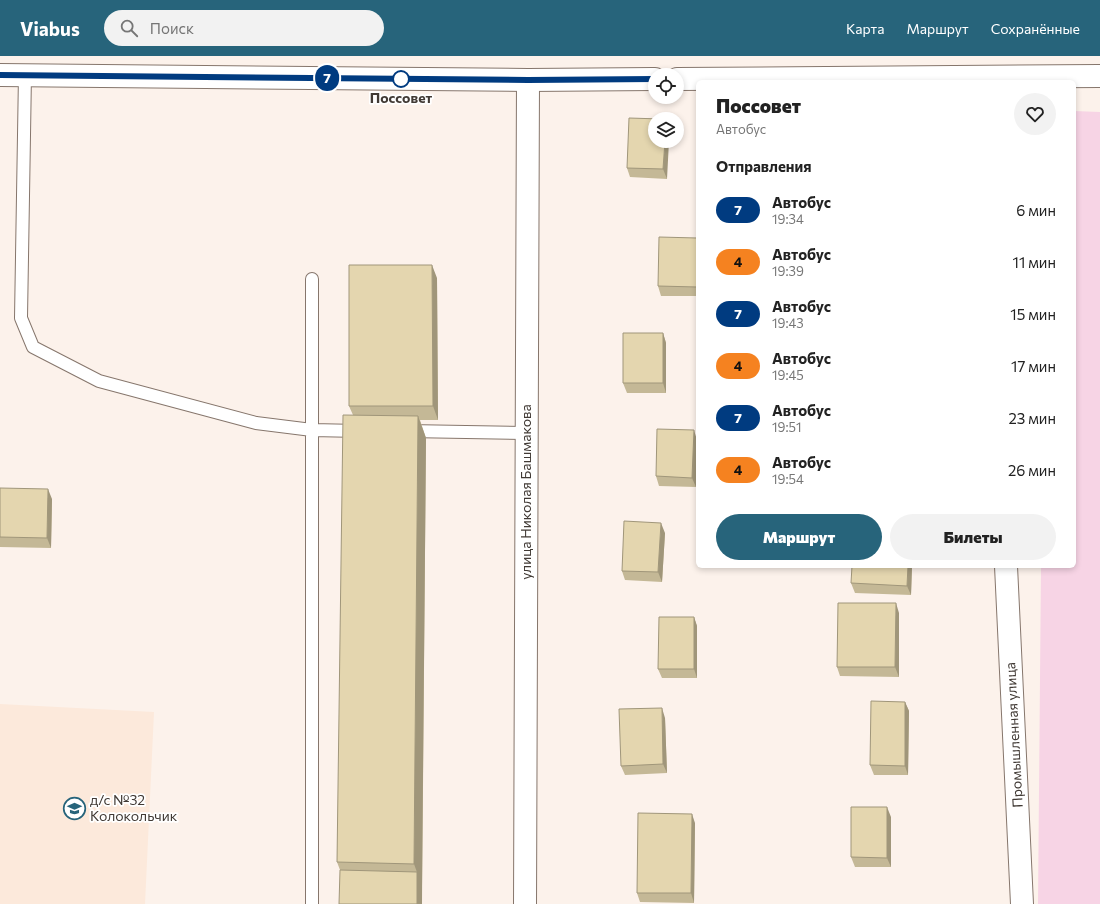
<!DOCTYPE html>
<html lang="ru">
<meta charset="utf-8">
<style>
:root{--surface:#fff;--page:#f2f2f2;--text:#222;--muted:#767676;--accent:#27647b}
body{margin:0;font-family:Commissioner,sans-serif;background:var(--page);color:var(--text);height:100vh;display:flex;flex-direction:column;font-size:15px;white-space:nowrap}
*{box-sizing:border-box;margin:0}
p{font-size:13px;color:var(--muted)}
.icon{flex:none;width:22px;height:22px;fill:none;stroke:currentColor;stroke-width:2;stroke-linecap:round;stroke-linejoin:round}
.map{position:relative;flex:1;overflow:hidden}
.sheet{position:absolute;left:696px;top:24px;width:380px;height:488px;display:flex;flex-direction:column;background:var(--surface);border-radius:6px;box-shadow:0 2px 6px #0003}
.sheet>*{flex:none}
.badge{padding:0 8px;border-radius:13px;font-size:14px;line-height:26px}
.controls{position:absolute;left:648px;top:12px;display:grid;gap:8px}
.controls a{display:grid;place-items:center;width:36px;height:36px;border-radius:50%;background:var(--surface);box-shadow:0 2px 6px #0003;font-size:20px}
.map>.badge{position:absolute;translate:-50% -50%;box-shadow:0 0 0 2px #fff}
h2{padding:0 20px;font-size:15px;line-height:36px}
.round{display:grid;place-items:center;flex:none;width:42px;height:42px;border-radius:21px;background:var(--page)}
.summary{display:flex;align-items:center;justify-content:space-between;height:68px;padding:0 20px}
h1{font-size:19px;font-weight:800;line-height:30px}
.button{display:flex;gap:8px;margin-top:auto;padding:8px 20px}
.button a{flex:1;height:46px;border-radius:24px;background:var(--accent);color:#fff;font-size:16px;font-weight:800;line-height:46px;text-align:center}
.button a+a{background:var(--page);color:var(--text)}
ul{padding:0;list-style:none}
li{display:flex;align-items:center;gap:12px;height:52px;padding:0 20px}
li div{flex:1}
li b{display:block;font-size:15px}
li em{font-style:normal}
li .badge{min-width:44px;font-weight:700;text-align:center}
header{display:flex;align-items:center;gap:24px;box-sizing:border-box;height:56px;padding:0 20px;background:var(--accent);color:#fff}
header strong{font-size:19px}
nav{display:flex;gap:22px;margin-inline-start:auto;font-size:14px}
.search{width:280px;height:36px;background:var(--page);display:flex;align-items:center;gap:10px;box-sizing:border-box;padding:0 14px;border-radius:22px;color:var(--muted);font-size:15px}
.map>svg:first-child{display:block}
.built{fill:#fce9db}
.green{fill:#f7d4e5}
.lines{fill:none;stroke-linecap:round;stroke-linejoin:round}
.lane-casing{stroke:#86766c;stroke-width:14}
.street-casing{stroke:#86766c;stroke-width:24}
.secondary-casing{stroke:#86766c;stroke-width:24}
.lane{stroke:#fff;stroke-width:12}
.street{stroke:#fff;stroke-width:22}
.secondary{stroke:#fff;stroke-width:22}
.wall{fill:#c4b896}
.shaded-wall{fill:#a0967a}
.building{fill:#e4d6af;stroke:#a0967a}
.line-casing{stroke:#fff;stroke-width:9}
.line{stroke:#003b80;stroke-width:6}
.stop-dot{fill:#fff;stroke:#003b80;stroke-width:2}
.labels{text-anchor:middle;stroke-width:3.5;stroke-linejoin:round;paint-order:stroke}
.stop-label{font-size:14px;font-weight:bold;fill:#413a35;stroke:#fff}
.street-label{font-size:14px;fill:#413a35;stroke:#fff}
.poi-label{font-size:14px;fill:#413a35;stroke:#fff;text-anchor:start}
</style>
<header>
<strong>Viabus</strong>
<div class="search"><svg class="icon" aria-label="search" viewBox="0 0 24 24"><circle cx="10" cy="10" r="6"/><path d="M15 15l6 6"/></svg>Поиск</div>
<nav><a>Карта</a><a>Маршрут</a><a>Сохранённые</a></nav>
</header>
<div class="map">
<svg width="1100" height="848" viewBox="0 0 1100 848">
<rect width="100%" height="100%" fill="#fcf2eb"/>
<path class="built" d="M0,648L154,656L145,848H0Z"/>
<path class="green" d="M1074,55L1100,56V848H1038L1041,510H1074Z"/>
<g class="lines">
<defs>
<path id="lane" d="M25,18L21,262L33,291L99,325L256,367L312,374L359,375
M312,223V848
M407,375L526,377"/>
<path id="street" d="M1006,510L1022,848
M525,848L528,24"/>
<path id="secondary" d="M0,19L528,24L655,23
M677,23L1100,20"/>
</defs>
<use href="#lane" class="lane-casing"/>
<use href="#street" class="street-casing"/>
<use href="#secondary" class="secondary-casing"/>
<use href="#lane" class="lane"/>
<use href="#street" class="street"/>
<use href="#secondary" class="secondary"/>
</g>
<path class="wall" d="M661,63L667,123L630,121L627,112Z
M697,182L698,184V240H661L658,230Z
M437,222L438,364H420L426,382L422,848L340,814L337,806L353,359L349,350Z
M663,277L666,287V337H627L623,327Z
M697,384L696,431L659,430L656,420Z
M0,432L52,443L51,492L0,491Z
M665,477L662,526L625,524L622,515Z
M912,510L911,539L855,537L851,527Z
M899,557V621L840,620L837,611Z
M694,561L697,570V622H662L658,613Z
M905,646L909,655L908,719H874L870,709Z
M665,662L667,717L625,719L621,710Z
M891,761V811H855L851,801Z
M695,767L694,847L640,846L637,837Z"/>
<path class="shaded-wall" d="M665,85H669L667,123L663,113Z
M697,182L698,184V235L697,231Z
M432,209L437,222L438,364L433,350Z
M663,277L666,287V337L663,327Z
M418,360L426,382L422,830L414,808Z
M694,374L697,384L696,431L692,422Z
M48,433L52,443L51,492L47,482Z
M661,467L665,477L662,526L658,516Z
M908,510H912L911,539L907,530Z
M896,547L899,557V621L895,611Z
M694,561L697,570V622L694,613Z
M905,646L909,655L908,719L905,710Z
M662,652L665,662L667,717L663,708Z
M887,751L891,761V811L887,802Z
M692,758L695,767L694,847L691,837Z
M417,816L422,830V848H417Z"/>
<path class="building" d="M629,62L661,63H655V85H665L663,113L627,112Z
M659,181L697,182V231L658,230Z
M349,209H432L433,350H349Z
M623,277H663V327H623Z
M343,359L418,360L414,808L337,806Z
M657,373L694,374L692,422L656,420Z
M0,432L48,433L47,482L0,481Z
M624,465L661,467L658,516L622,515Z
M852,510H908L907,530L851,527Z
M838,547H896L895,611H837Z
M659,561H694V613H658Z
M871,645L905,646V710L870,709Z
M662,652L663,708L621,710L619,653Z
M851,751H887V802L851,801Z
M638,757L692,758L691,837H637Z
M340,814L417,816V848H339Z"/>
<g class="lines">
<defs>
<path id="line" d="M0,19L528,24L655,23"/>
</defs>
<use href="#line" class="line-casing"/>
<use href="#line" class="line"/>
</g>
<defs>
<symbol id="school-ring" viewBox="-11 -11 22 22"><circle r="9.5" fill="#fff" stroke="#27647b" stroke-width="1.5"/><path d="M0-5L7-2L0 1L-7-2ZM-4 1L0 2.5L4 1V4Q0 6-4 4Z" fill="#27647b"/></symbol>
</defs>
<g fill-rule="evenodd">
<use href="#school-ring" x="62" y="740" width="25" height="25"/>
</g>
<circle class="stop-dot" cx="401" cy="23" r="8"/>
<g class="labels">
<g class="stop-label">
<text x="401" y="47">Поссовет</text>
</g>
<g class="street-label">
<text transform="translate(526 436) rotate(-90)" y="5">улица Николая Башмакова</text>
<text transform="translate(1014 679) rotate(-93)" y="5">Промышленная улица</text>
</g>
<g class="poi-label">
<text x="90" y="749">д/с №32<tspan x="90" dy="16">Колокольчик</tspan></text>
</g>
</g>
</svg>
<div class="controls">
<a><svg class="icon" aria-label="locate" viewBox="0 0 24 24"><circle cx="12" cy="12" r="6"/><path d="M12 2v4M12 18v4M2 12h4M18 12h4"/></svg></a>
<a><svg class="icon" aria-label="layers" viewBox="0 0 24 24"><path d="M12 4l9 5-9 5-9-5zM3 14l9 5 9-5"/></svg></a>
</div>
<b class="badge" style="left:327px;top:22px;background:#003b80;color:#fff">7</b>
<section class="sheet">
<div class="summary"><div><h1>Поссовет</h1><p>Автобус</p></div><a class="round"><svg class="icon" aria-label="heart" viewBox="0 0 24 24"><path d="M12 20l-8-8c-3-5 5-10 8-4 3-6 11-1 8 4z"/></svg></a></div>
<h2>Отправления</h2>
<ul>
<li><span class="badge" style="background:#003b80;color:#fff">7</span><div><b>Автобус</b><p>19:34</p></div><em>6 мин</em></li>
<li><span class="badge" style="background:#f58220;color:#111">4</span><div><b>Автобус</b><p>19:39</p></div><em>11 мин</em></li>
<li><span class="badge" style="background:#003b80;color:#fff">7</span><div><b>Автобус</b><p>19:43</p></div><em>15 мин</em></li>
<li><span class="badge" style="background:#f58220;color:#111">4</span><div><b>Автобус</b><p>19:45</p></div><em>17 мин</em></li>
<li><span class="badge" style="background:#003b80;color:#fff">7</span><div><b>Автобус</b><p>19:51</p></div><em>23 мин</em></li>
<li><span class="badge" style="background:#f58220;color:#111">4</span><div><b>Автобус</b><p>19:54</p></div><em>26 мин</em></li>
</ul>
<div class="button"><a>Маршрут</a><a>Билеты</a></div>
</section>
</div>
